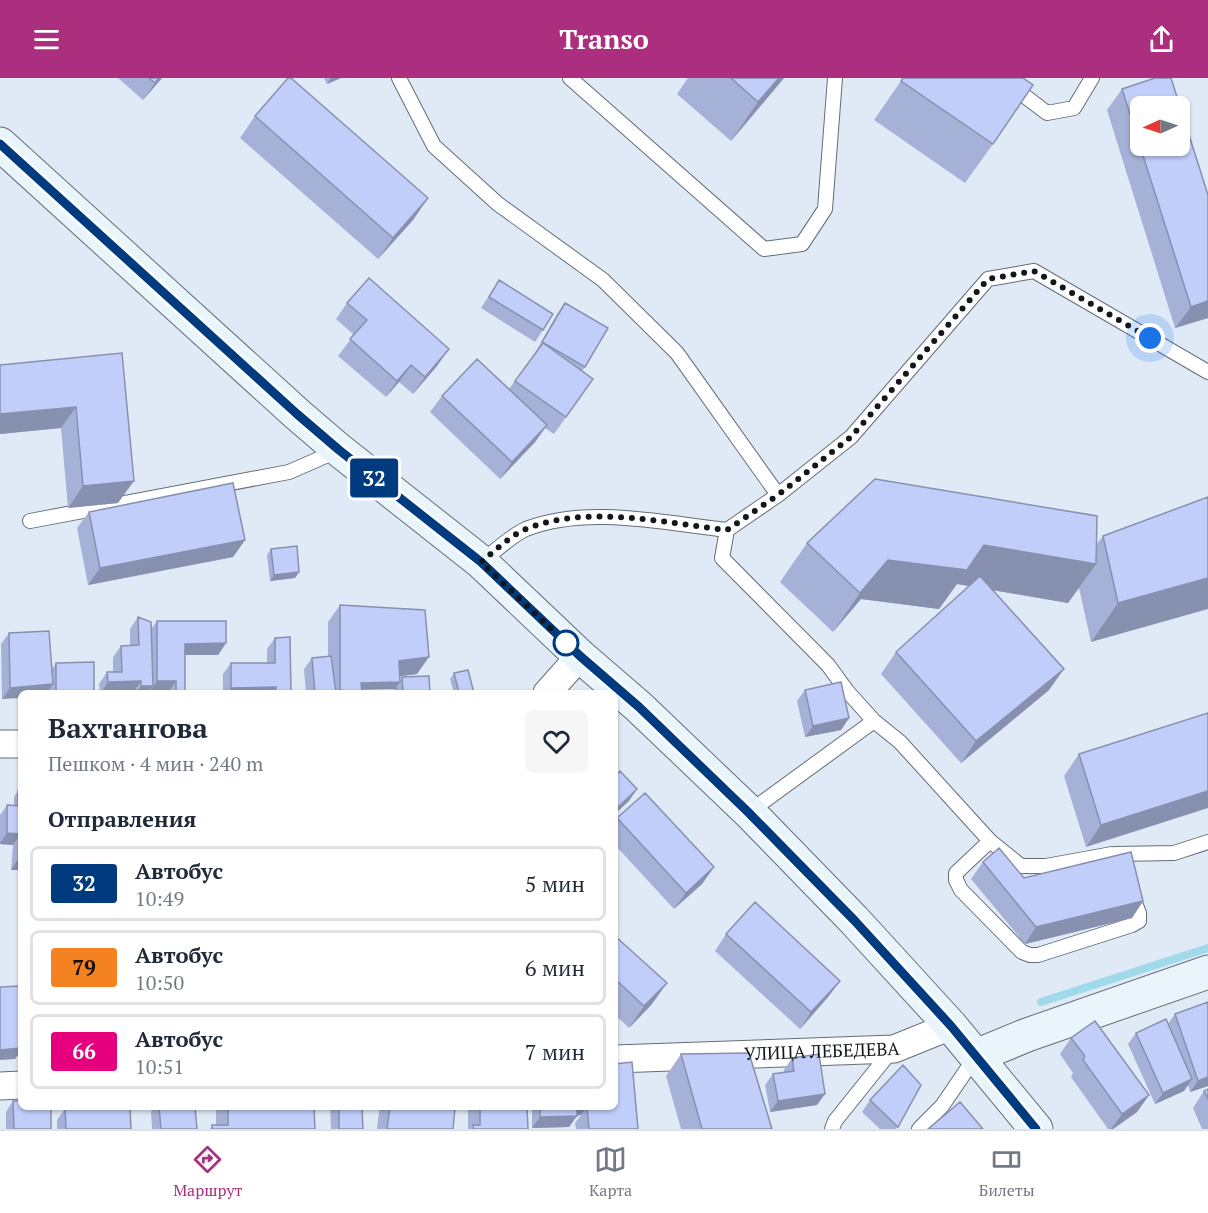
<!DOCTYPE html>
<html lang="ru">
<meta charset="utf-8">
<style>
:root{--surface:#fff;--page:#f6f6f7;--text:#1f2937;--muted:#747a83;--line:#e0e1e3;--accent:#ac2e7e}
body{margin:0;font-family:"PT Serif",serif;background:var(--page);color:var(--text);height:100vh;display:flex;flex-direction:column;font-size:22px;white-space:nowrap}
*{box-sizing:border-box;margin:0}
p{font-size:20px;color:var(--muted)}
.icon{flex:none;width:33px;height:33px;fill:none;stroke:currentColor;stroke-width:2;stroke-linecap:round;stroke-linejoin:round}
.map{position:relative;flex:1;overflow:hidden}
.drawer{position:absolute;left:18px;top:612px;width:600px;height:420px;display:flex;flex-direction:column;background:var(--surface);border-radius:9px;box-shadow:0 2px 4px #0004}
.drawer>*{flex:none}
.badge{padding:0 12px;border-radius:4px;font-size:21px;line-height:39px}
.needle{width:39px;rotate:267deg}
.controls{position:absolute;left:1130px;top:18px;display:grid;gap:12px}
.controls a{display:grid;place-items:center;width:60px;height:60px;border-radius:9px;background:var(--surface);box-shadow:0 2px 4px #0004;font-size:30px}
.you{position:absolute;width:30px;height:30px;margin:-15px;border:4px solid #fff;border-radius:50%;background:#1a73e8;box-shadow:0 0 0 9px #1a73e833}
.map>.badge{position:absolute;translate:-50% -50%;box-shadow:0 0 0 3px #fff}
h2{padding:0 30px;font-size:22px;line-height:54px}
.round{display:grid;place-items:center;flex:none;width:63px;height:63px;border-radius:9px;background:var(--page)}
.head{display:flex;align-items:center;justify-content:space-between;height:102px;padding:0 30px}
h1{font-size:28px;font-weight:700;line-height:45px}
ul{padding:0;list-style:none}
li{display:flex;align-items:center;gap:18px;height:75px;margin:0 12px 9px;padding:0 18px;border:3px solid var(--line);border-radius:9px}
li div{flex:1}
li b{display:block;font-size:22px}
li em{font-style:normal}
li .badge{min-width:66px;font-weight:700;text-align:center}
header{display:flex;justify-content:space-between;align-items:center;height:78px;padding:0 30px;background:var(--accent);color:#fff;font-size:27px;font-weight:700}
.dock{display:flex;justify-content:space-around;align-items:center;height:84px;border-top:2px solid var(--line);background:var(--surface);font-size:16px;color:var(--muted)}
.dock a{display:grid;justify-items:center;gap:3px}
.dock .active{color:var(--accent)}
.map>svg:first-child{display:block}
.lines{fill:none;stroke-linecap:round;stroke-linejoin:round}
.stream{stroke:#a0daea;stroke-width:8}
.lane-casing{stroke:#646d77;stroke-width:16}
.street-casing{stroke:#646d77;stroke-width:29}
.secondary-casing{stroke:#646d77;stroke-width:35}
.lane{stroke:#fff;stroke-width:14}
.street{stroke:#fff;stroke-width:27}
.secondary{stroke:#e9f4fb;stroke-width:33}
.wall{fill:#a6b1d7}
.shaded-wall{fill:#8790af}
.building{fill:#c1cefa;stroke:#8790af;stroke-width:1.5;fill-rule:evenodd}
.line-casing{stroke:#fff;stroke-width:14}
.line{stroke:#003b80;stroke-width:9}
.walk{stroke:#13161a;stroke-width:6;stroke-dasharray:0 10.8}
.stop-dot{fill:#fff;stroke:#003b80;stroke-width:3}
.labels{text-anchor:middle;stroke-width:5;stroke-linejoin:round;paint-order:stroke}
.street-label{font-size:18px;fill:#13161a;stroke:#e0eaf7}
</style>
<header><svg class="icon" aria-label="menu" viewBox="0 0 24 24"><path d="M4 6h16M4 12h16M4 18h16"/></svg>Transo<svg class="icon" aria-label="share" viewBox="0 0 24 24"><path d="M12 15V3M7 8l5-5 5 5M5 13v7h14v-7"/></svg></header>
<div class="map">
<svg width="1208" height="1051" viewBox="0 0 1208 1051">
<rect width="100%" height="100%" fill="#e0eaf7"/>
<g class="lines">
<path class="stream" d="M1041,924L1208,870"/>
<defs>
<path id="lane" d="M399,0L434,68L498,126L603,202L677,275L778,417
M570,0L764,171L802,166L825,131L835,0
M1001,0L1047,35L1074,30L1092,0
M30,443L289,394L337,373
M481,484C494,474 512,457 526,451C586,427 664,445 727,452
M874,643L847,613L828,587L722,480L727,452L778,417L851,359L988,201L1034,193L1208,294
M749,734L874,643L900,664L990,763L1021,788H1046L1112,776L1117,781L1123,794
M990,763L956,795V802L961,812L1022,874L1030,877H1038L1132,847L1139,843V835L1131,815
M1116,776L1174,775L1208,764
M832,1051L835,1043L892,972
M919,1051L942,1028L976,978"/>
<g id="street">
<path d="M547,615L580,578"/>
<path d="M0,666H21"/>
<path id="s1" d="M615,981L894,971L951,948"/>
<path d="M0,1008L21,1007"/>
</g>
<path id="secondary" d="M0,66L297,336L339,372L481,484L580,578L639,629L749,734L854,842L951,948L1036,1051
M976,978L1027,957L1208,894"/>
</defs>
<use href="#lane" class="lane-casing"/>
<use href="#street" class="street-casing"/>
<use href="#secondary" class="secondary-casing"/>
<use href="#lane" class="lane"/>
<use href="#street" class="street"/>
<use href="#secondary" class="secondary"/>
</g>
<path class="wall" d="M118,0H162L143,22Z
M324,0H341L327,6Z
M688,0H784L731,63L677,16Z
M903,0H1023L993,66L965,105L874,42Z
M1122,11L1208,117V240L1175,250L1107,32Z
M255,38L428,120L413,142L378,181L240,60Z
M499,202L543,252L535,264L481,230Z
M347,225L437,288L413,316L399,304L386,319L338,278L354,257L336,241Z
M565,225L585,289L582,293L593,301L554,356L545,350L535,364L500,401L430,334L442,318L509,311L535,275L557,236Z
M122,275L118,425L68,430L61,350L0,356Z
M1208,419L1091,564L1079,510L1068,525L993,512L1049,612L961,685L881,596L896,574L969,508L957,506L939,531L861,521L833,554L780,504L807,465L1096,467L1103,458Z
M89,434L245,462L233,479L88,507L77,450Z
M271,471L299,494L295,500L270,503L267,477Z
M340,527L417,596L399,598L400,603L402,599L430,615H306L304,591L312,580L328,578V544Z
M138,539L151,551L157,543L226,565L218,577H185V615H149V613L148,615H100L99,606L107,594H113V579L121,568H130V551Z
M9,555L52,591L56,585L94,615H48V613L47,615H21L2,621L1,566Z
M275,560L291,615H223V596L231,585H267V571Z
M454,595L474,615H454L450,601Z
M805,612L849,640L841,652L805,659L797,623Z
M1208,635L1086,769L1064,698L1079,676Z
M18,713H21V792H11L13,767L0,766V737L7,727L14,728V719Z
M617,740L714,789L702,806L674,831L615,767V743Z
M983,784L1024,800L1143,823L1132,840L1025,866L971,801Z
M726,856L840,903L828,919L800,951L715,873Z
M615,858L652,926L629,950L615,937Z
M1175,936L1208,1008L1190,1014L1188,1007L1184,1013L1155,1026L1128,966L1136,955L1168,946Z
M1071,960L1149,1017L1137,1034L1113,1051H1108L1071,999L1073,995L1060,976Z
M681,976L772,1051H681L666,998Z
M792,980L817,1027L770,1034L765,1007L773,996L784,994V992Z
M921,1007L896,1051H880L862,1034L870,1022Z
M1208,1011V1051H1202L1193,1030L1204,1013Z
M13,1023L51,1051H6V1034Z
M154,1029H195L197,1051H152L151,1034Z
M216,1029H314L315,1051H210L212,1047H216Z
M330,1029H362L363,1051H331Z
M382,1029H444L453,1051H377L379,1033Z
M468,1029H527L528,1051H468Z
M532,1029H615L638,1051H576L575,1045L581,1037H577L569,1049L532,1050Z
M65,1031L131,1051H57V1042Z"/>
<path class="shaded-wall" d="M159,0H162L143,22L155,5Z
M331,0H341L327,6Z
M779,0H784L731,63L758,24Z
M428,120L413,142L378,181L393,160Z
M1208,223V240L1175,250L1191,229Z
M449,271L437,288L413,316L425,299Z
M411,287L399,304L386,319L397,303Z
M76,329L61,350L0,356V336Z
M547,347L535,364L500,401L512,384Z
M134,403L118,425L68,430L83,408Z
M245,462L233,479L88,507L100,490Z
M984,467L1096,486L1068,525L957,506L939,531L861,521L833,554L860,515L888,482Z
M299,494L295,500L270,503L274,497Z
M1208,500V531L1091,564L1118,525Z
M226,565L218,577H177L185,566Z
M429,579L417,596L388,600L399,583Z
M1064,591L1049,612L961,685L976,663Z
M141,603L133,615H101L108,604Z
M157,603H176L168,615H149Z
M400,604L392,615H338L340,612L361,605Z
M53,606L47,615H21V620L2,621L10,610Z
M141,608H153L148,615H136Z
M276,609L272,615H228L231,610Z
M849,640L841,652L805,659L813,648Z
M637,711L629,723L615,736V732Z
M1208,713V730L1086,769L1101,747Z
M7,755L21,756L13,767L0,766V765Z
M19,780H21V792H11Z
M714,789L702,806L674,831L686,815Z
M1143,823L1132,840L1025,866L1036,849Z
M840,903L828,919L800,951L811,934Z
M667,905L652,926L629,950L644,928Z
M21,970V973L15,981L0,982V972Z
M1208,999V1008L1190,1014L1198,1003Z
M1192,1001L1184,1013L1155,1026L1163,1015Z
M825,1016L817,1027L770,1034L778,1023Z
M1149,1017L1137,1034L1113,1051H1111L1122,1036Z
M580,1029H587L581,1037L574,1038Z
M577,1038L569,1049L532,1050L540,1039Z"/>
<path class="building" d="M149,0H159L155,5Z
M288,0H291L428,120L393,160L255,38Z
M731,0H779L758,24Z
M903,0H1023L1033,7L993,66L901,3Z
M1155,0H1171L1208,117V223L1191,229L1122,11ZM1140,28H1179V68H1140Z
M369,200L449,271L425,299L411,287L397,303L350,261L367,242L347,225Z
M499,202L553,236L543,252L489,219Z
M565,225L608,250L585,289L542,264Z
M543,265L593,301L566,339L515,303Z
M122,275L134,403L83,408L76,329L0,336V287Z
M477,281L547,347L512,384L442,318Z
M875,401L1097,438L1096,486L984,467L967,492L888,482L860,515L807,465Z
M233,405L245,462L100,490L89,434Z
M1208,419V500L1118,525L1103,458Z
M297,468L299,494L274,497L271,471Z
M980,498L1064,591L976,663L896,574Z
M340,527L425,532L429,579L399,583L400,604L361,605L362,615L340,612Z
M138,539L151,544L153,608H141V603L108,604L107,594H122L121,568L139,567Z
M157,543H226V565L185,566V615H176V603H157Z
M49,553L53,606L10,610L9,555Z
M290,559L291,615H276V609L231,610V585H275V560Z
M331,578L336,615H315L312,580Z
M94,584V615H56V585Z
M468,592L474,615H459L454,595Z
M429,598L430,615H403L402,599Z
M841,604L849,640L813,648L805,612Z
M396,610V615H362V611Z
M1208,635V713L1101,747L1079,676Z
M620,693L637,711L615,732V698Z
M18,713H21V728H18Z
M645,715L714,789L686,815L617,740Z
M7,727L21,728V756L7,755Z
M21,757V780H19Z
M999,770L1024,800L1131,774L1143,823L1036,849L983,784Z
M755,824L840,903L811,934L726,856Z
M615,858L667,905L644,928L615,901Z
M19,908L21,940V970L0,972V909Z
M1208,924V999L1198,1003L1175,936Z
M1166,941L1192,1001L1163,1015L1136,955Z
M1095,943L1149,1017L1122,1036L1083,982L1085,978L1071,960Z
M749,975L772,1051H702L681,976Z
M819,976L825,1016L778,1023L773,996L794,993L792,980Z
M632,984L638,1051H589L587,1029H615V986Z
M903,987L921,1007L898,1049L870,1022Z
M1208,1011V1021L1204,1013Z
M13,1023H21V1029H51V1051H14Z
M960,1024L983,1051H928Z
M103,1029H130L131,1051H66L65,1031Z
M159,1029H195L197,1051H161Z
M228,1029H314L315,1051H212V1047H228Z
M339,1029H362L363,1051H339Z
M390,1029H444L455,1030L453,1051H387Z
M480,1029H527L528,1051H473V1047H480Z
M540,1029H577V1038L540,1039Z"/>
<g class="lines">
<defs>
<path id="line" d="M0,66L297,336L339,372L481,484L580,578L639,629L748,734L854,842L951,948L1036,1051"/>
</defs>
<use href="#line" class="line-casing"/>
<use href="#line" class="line"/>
<path class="walk" d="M566,565L481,484C494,474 511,457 526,451C588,426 663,445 727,452L778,417L851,359L988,201L1034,193L1150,260"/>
</g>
<circle class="stop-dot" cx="566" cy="565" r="12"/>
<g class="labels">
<g class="street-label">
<text dy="6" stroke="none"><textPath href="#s1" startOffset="207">УЛИЦА ЛЕБЕДЕВА</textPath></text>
</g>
</g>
</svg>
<div class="controls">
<a><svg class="needle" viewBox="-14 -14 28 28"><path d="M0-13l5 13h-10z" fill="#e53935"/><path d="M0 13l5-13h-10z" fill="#747a83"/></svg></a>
</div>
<div class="you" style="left:1150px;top:260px"></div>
<b class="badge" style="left:374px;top:400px;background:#003b80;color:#fff">32</b>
<section class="drawer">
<div class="head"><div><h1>Вахтангова</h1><p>Пешком · 4 мин · 240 m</p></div><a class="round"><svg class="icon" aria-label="heart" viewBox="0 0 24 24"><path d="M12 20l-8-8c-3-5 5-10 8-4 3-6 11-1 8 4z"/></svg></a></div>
<h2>Отправления</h2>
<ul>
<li><span class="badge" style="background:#003b80;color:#fff">32</span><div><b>Автобус</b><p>10:49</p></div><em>5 мин</em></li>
<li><span class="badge" style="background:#f58220;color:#111">79</span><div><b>Автобус</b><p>10:50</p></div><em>6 мин</em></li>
<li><span class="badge" style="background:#e6007e;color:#fff">66</span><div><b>Автобус</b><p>10:51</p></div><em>7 мин</em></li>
</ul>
</section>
</div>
<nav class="dock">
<a class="active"><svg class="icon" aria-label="directions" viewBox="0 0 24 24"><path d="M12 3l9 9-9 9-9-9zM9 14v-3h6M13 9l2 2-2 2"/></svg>Маршрут</a>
<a><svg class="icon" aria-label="map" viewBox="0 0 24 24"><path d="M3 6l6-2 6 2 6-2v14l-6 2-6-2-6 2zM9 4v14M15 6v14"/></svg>Карта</a>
<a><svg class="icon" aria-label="tickets" viewBox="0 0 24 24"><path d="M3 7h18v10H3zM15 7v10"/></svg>Билеты</a>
</nav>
